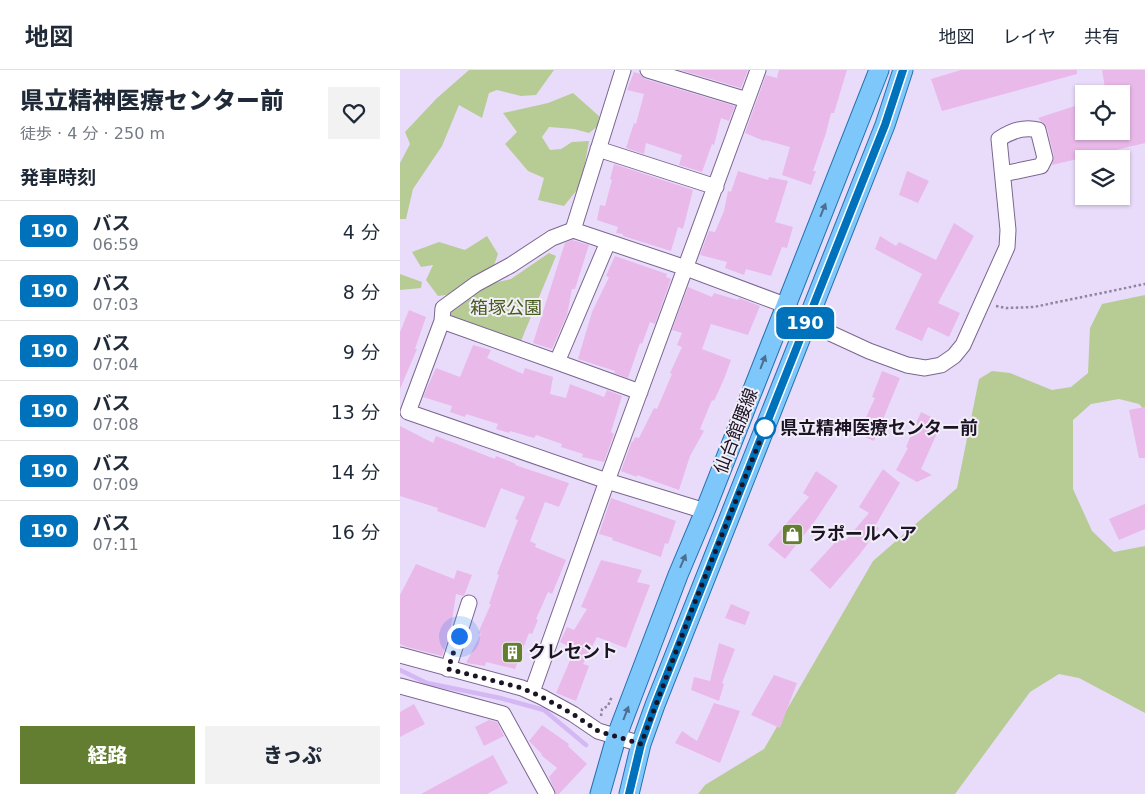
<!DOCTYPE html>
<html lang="ja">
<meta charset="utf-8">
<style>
:root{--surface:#fff;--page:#f2f2f3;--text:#1f2937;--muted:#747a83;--line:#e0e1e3;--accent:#637e31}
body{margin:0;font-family:"DejaVu Sans","Noto Sans JP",sans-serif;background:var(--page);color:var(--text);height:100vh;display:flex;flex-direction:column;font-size:19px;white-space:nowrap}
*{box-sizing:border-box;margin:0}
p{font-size:16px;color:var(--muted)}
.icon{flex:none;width:28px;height:28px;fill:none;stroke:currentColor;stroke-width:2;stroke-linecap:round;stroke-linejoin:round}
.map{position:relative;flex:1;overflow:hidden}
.drawer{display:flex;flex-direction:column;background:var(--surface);width:400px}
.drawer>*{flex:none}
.badge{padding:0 10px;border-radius:8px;font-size:18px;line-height:32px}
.tools{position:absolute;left:675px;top:15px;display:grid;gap:10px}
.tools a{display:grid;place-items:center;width:55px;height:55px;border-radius:0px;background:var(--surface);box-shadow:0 1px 4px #0004;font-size:25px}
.you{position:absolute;width:25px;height:25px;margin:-12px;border:4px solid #fff;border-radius:50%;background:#1a73e8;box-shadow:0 0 0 8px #1a73e833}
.map>.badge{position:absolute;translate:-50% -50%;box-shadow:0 0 0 2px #fff}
h2{padding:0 20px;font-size:19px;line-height:45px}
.round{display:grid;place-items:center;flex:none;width:52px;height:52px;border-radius:0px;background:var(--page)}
.overview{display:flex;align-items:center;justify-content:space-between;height:85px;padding:0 20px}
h1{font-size:24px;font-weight:800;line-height:38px}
.action{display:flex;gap:10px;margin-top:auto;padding:10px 20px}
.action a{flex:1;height:58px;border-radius:0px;background:var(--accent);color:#fff;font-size:20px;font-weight:800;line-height:58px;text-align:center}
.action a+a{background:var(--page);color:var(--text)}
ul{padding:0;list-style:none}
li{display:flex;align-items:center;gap:15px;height:60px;padding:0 20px;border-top:1px solid var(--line)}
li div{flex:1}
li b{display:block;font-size:19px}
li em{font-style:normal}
li .badge{min-width:55px;font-weight:700;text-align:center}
header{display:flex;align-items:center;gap:30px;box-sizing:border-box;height:70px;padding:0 25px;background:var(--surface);border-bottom:1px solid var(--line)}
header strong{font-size:24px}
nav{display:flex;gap:28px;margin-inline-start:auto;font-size:18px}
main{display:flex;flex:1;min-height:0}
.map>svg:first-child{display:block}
.green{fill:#b6cc94}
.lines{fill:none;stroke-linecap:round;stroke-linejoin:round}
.stream{stroke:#d4b8f3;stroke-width:4.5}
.building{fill:#e9b9ea}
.minor-casing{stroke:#7a6691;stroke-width:17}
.major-casing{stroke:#2370ae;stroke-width:21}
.path{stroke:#90859d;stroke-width:2.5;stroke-dasharray:2.5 2.5;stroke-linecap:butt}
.minor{stroke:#fff;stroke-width:15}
.major{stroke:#7dc7fb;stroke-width:19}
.oneway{fill:#4c6e90}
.line-casing{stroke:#fff;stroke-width:11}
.line{stroke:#0072bc;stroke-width:8}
.walk{stroke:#1c1425;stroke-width:5;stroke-dasharray:0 9}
.stop-dot{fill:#fff;stroke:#0072bc;stroke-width:2.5}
.labels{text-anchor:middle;stroke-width:4;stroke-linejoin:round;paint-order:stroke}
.park-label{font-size:18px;fill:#475c1c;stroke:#f2eef8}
.stop-label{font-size:18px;font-weight:bold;fill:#1c1425;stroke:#f2eef8;text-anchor:start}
.street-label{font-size:18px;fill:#1c1425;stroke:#f2eef8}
.poi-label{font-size:18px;font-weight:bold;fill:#1c1425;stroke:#f2eef8;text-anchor:start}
</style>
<header>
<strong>地図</strong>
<nav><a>地図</a><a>レイヤ</a><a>共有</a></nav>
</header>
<main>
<section class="drawer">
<div class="overview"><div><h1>県立精神医療センター前</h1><p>徒歩 · 4 分 · 250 m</p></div><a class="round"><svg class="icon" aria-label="heart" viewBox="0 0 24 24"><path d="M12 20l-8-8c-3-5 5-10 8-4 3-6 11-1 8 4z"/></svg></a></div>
<h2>発車時刻</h2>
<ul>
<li><span class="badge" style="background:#0072bc;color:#fff">190</span><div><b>バス</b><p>06:59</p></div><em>4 分</em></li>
<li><span class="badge" style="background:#0072bc;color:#fff">190</span><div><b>バス</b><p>07:03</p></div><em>8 分</em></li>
<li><span class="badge" style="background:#0072bc;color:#fff">190</span><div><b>バス</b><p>07:04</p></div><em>9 分</em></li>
<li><span class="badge" style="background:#0072bc;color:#fff">190</span><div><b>バス</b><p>07:08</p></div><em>13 分</em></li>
<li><span class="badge" style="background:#0072bc;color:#fff">190</span><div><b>バス</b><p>07:09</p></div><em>14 分</em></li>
<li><span class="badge" style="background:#0072bc;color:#fff">190</span><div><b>バス</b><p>07:11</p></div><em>16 分</em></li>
</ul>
<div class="action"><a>経路</a><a>きっぷ</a></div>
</section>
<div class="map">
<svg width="745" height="724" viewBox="0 0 745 724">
<rect width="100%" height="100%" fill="#e9dcfa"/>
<path class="green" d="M69,0H154L136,25L121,26L97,20L89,23L82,48L59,35L42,76L13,119L6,149H0V93L10,74L5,62L37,28Z
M173,23L199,46L198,56L189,63L174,59L149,57L142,67L150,80L161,79L172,72L189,71L181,115L164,136L138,130L144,108L128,101L105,74L117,62L103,43L148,33Z
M87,166L98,184L93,198L53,224L38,226L26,210L33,195L21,197L12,182L39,172L65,180Z
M149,183L156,186L121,271L52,248L47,238L77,217L111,209Z
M0,204L22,212L21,218L0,220Z
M745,225V341L739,334L719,329L691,334L673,350V419L692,461L714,482L745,476V643L679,608L659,604L630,622L555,724H298L305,715L364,679L473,491L557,418L579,309L592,301L610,303L652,320L671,317L688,303L690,258L702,234Z"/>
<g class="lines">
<path class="stream" d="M0,600L27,613L100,628L144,640L186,675"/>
</g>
<path class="building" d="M280,0H348L341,18Z
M379,0H447L434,43H431L426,63L413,101H416L411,115L382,105L390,77L365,70L364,71L345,63L366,5L377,8Z
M561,0H677V4L542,41L531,9Z
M702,0H745V73L652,95L654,86L647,58L638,48L684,33V61H721V24H706Z
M234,2L240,4L245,9L335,36L329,51L321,48L314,75L312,74L302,102L279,95L282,85L246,73L244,84L226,78L234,53L236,54L244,24L227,20Z
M214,94L293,120L283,159L278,157L271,181L223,166V164L216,163L218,157L197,150L200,135L205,136L212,110L210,109Z
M338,101L368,110L369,107L388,111L375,152L393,157L387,178L382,177L371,206L346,199L344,205L325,198L327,192L300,185L309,161L315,162L324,141L328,121L331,122Z
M507,101L529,111L518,133L499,125Z
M554,153L574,166L538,233L560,243L549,267L528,257L522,271L495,259L522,204L475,179L480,166L496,176L499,172L536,190Z
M172,170L189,175L175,219H172L167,245L152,279L133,273L162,182L165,173Z
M215,186L267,204L266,207L271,209L255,254L250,252L242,274L240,273L228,308L214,303L215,301L178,289L192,242L209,207L206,206Z
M288,217L312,227L314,223L338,230L339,228L360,236L348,265L311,254L302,279L331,290L324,309L314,331L312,330L300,359L304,361L290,386L279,420L237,405V407L221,401L232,371L233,372L235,367L239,368L254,338L257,339L272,304L270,303L282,277L277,275L282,263L272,260Z
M9,240L26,247L15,279H17L0,319V262Z
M73,275L91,280L87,288L123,304L125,298L153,307L150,324L166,328L170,314L204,327L207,320L222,326L211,362L214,364L204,392L182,387L183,384L161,377L162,374L136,365L134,368L110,361L109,363L96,359L98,354L66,344L65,347L50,342L52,336L23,327L36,298L60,307Z
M482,301L500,308L474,371L458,364L475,328L472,327Z
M745,337V388H739L729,340Z
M521,342L542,352L521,399L532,405L517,412L496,400L508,378L506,377Z
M0,356L33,373L36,366L95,389L96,386L116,394L115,395L169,413L159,437L145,432L130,471L136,474L135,477L166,490L152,524L148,522L136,549L138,550L132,564L129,563L115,599L86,592L85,596L66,593L81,564L78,563L91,534H89L99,505L97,504L118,450L115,449L125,427L101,418L85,458L37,441L38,438L0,426Z
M483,399L500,413L475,456L479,458L460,484L430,519L410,500L440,467L445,471L469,443L459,437Z
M416,401L438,416L415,451L385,489L368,475L409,427L403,423Z
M211,428L276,451L268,474L265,473L261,487L212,470L213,468L199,464Z
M745,434V459L719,470L709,449Z
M201,490L242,500L237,512L250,515L226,578L197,567L183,594L189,596L176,631L156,623L175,579L160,572L167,557L174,560L187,539L181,537Z
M16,494L54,509L57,500L72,505L64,526L56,524L50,563L42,586L7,577L0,574V525Z
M331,534L350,542L345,555L325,548Z
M319,573L335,579L322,613L324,614L319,631L291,620L294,607L310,611Z
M374,605L397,613L380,658L351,645Z
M314,633L340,641L320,693L275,673L282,661L297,671Z
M14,634L25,654L0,667V642Z
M89,650L97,652L104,666L84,676L75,657Z
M142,655L169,674L168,676L187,694L159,724H156L149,707L157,698L141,685L142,684L129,671Z
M93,685L108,713L87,724H21Z"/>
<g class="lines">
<defs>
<path id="minor" d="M248,0L347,30
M198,79L316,117
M173,160L223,0
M208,172L157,292L240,322
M42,251L157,292
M305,441L207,411L8,342L42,251L43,238L76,214L111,195L152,168L173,160L286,198L385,235L406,252L469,281L507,295L525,298L541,295L554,286L563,275L607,177L608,160L599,69C611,61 624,56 638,60L645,88L641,96L603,104
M0,585L122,618L142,627L173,644L198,661L241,674
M48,599L69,533
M0,616L103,644L147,724
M132,622L207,411L358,0"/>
<path id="major" d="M200,724L216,668L278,505L305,441L479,0
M229,724L241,674L255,635L485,55L503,0"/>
</defs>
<use href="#minor" class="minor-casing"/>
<use href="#major" class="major-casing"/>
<path class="path" d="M596,236L606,238L634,237L745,214
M201,646L202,639L208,636L212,626"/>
<use href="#minor" class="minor"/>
<use href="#major" class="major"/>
</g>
<defs><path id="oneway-solid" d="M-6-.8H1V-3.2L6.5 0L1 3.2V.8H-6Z" transform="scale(1.25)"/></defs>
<g class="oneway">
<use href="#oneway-solid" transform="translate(423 140) rotate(-68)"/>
<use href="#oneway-solid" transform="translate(363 292) rotate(-69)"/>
<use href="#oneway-solid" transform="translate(283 491) rotate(-67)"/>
<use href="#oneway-solid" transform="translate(226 643) rotate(-69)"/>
</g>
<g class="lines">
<defs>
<path id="line" d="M229,724L241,674L255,635L485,55L503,0"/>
</defs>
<use href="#line" class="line-casing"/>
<use href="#line" class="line"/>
<path class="walk" d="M59,566L48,599L122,618L142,627L173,644L198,661L241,674L291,542L365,358"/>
</g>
<defs>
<symbol id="shop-square" viewBox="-11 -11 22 22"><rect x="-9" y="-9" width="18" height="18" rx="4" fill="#637e31" stroke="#f2eef8"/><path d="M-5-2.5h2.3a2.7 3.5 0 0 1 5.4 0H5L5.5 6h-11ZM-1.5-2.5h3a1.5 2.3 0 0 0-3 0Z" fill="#fff"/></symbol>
<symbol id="building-square" viewBox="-11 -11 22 22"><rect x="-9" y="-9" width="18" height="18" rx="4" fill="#637e31" stroke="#f2eef8"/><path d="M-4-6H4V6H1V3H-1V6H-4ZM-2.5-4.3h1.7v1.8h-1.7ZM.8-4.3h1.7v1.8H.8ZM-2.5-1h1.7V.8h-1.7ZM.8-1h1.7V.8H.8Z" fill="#fff"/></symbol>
</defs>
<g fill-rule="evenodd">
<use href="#shop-square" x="380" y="452" width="25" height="25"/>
<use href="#building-square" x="100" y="570" width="25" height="25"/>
</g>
<circle class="stop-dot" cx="365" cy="358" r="10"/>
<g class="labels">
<g class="park-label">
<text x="106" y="244">箱塚公園</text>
</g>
<g class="stop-label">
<text x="380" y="364">県立精神医療センター前</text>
</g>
<g class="street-label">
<text transform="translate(336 361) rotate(-69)" y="6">仙台館腰線</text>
</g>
<g class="poi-label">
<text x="409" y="470">ラポールヘア</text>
<text x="128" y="588">クレセント</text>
</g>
</g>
</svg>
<div class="tools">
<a><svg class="icon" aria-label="locate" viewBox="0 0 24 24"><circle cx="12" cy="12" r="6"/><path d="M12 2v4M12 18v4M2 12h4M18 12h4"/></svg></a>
<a><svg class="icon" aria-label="layers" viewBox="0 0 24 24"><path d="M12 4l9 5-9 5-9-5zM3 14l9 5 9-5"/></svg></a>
</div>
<div class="you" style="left:59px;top:566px"></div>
<b class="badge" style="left:405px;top:253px;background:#0072bc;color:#fff">190</b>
</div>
</main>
